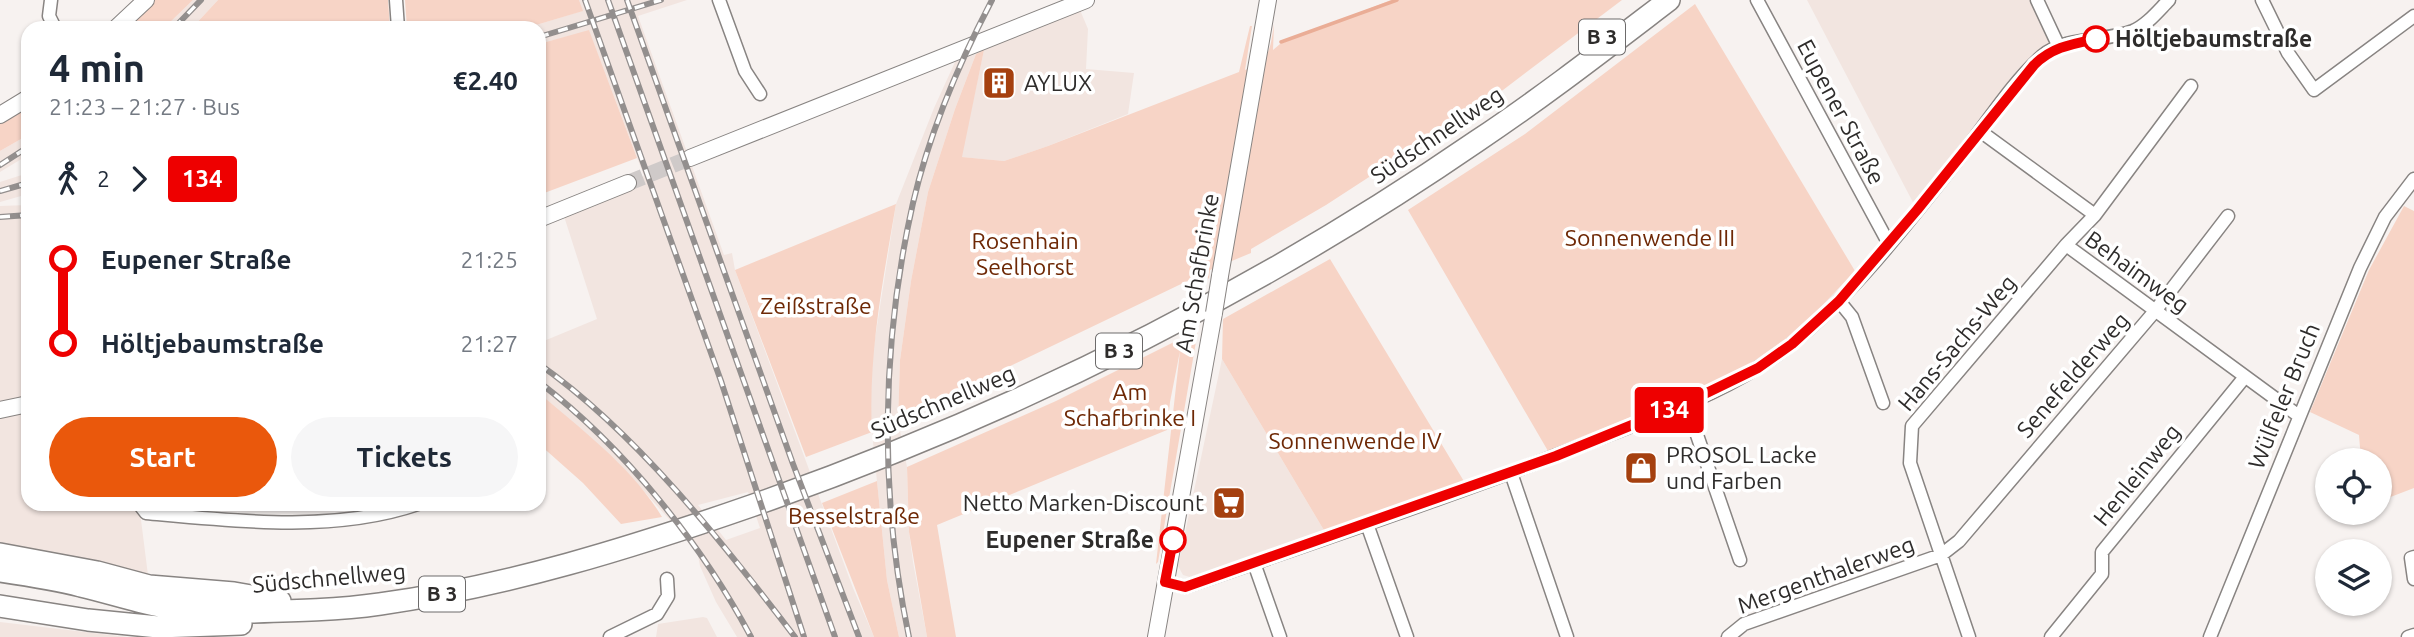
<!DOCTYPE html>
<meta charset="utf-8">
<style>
:root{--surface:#fff;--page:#f6f6f7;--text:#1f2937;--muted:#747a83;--accent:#ea580c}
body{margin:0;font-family:Ubuntu,sans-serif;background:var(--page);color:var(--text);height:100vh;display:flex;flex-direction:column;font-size:26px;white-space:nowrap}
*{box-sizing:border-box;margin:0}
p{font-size:23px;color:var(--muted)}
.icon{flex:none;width:38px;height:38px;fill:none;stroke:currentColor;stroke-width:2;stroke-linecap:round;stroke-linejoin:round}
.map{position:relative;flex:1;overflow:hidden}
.details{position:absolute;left:21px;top:21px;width:525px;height:490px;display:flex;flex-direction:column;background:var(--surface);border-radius:21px;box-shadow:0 2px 5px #0004}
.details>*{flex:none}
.badge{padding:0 14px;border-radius:5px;font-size:24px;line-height:46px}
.buttons{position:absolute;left:2315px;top:448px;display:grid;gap:14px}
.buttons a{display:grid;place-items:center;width:77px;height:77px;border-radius:50%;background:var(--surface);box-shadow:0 2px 5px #0004;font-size:35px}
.map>.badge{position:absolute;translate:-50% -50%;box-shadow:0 0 0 4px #fff}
.legs{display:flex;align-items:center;gap:10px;height:77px;padding:0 28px;font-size:23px}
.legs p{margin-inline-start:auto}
.overview{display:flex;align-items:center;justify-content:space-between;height:119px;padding:0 28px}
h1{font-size:38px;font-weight:700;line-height:52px}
.button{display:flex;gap:14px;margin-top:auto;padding:14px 28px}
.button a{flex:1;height:80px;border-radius:42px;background:var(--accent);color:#fff;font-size:28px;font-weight:700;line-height:80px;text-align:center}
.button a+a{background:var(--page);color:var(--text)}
ul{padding:0 28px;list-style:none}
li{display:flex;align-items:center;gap:24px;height:84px;font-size:26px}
li i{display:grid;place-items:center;width:10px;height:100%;margin:0 9px;background:currentColor}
li i::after{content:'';width:18px;height:18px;margin:-9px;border:5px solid;border-radius:50%;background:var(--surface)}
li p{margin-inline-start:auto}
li:first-child i{background:linear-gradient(#0000 50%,currentColor 0)}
li:last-child i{background:linear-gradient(currentColor 50%,#0000 0)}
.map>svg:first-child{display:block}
.built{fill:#f2e5e0;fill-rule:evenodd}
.green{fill:#f7d4c6}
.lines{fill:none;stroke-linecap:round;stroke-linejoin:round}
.stream{stroke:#eaad96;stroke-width:3.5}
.tertiary-tunnel{stroke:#cfcac9;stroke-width:16;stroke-dasharray:16 8;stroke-linecap:butt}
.minor-casing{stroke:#888482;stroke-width:15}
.tertiary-casing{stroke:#888482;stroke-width:18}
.trunk-casing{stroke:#888482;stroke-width:24}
.minor{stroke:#fff;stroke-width:12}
.tertiary{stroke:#fff;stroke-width:16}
.trunk{stroke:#fff;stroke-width:21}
.rail-casing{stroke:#938f8e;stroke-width:6}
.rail{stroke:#fff;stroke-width:3.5;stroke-dasharray:10;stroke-linecap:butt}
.tertiary-bridge-casing{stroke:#888482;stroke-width:18;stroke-linecap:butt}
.tertiary-bridge{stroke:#fff;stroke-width:16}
.line-1-casing{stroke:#fff;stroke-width:16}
.line-1{stroke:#e00;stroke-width:10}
.stop-1-dot{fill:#fff;stroke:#e00;stroke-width:3.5}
.labels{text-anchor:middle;stroke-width:7;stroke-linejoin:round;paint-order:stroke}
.shield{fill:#fff;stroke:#6d6b6b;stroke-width:2}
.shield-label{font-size:21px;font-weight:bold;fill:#2e2c2b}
.stop-label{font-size:23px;font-weight:bold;fill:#2e2c2b;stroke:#fff;text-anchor:start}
.poi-label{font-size:23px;fill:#2e2c2b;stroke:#fff;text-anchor:start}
.street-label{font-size:23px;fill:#2e2c2b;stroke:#fff}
.park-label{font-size:23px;fill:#6e2805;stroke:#fff}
</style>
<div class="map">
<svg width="2414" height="637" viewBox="0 0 2414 637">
<rect width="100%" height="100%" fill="#f7f2f0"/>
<path class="built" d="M193,0H218L192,28H164Z
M579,0H687L638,16L724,255L732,253L735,270L853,588L874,637H737L716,602L700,566L697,550L619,464L539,393V343L597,319L562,210L644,176L589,31L539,44V28H526L582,11ZM748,492L760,528L726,540L698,505Z
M1807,0H2037L2059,47L2046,53L1917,210Z
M1080,10L1088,29L1086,69L1134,73L1128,114L1048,146L1004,161L961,157L984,50Z
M976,54L955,109L928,192L911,281L900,360L898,420L907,467L909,532L913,562L927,637H899L887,580L872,432L870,398L872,358L896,204L934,108L955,62Z
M28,135V155L0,172V151Z
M28,173V194L0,202V182Z
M28,205V504H139L149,583L0,560V206Z
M1222,359L1325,532L1193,578L1183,575L1178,566Z
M703,617L707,618L717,637H656L658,624Z
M0,622L127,637H134H0Z"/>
<path class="green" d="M146,0H193L164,28H116Z
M218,0H388L390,28H192Z
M405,0H579L583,11L526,28H407Z
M1391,0H1622L1503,90L1326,205L1251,249V253L1210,270L1209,279L1204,273L898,420L900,360L911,281L928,192L955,109L976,54L984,50L962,157L1004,161L1048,146L1239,72L1250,26H1252L1245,70C1271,60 1270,49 1274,24L1273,50L1280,44Z
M1695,4L1855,271L1800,329L1749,365L1680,397L1548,451L1408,210L1525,134Z
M589,30L637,158L539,195V44Z
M28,98V135L0,151V115Z
M896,204C883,280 868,355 872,432L806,457L735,270Z
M2404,206L2414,211V488L2380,501V460H2361L2359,435L2310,412L2369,270Z
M1330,259L1465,483L1325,532L1222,359L1223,319Z
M1198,330L1158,562L1156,564L1180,351L1170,402L1167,430L937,525L956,637H927L909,532L907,467L1056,401Z
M539,393C583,431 632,467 662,517L621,524L583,483L539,444Z
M877,481L887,580L899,637H874L822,503Z"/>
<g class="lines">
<path class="stream" d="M1281,42L1397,0"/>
<path class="tertiary-tunnel" d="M628,183L690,158"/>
<defs>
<path id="minor" d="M51,0L49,16L55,28
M396,0L398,28
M719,0L745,71L760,94
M1757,0L1889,244
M2037,0L2059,47
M2262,0L2288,53L2314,90L2414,16
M1980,131L2095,215L2066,245L2299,416
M2095,215L2191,86
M1839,301L1852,317L1883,403
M1686,403L1740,560
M1511,473L1567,637
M139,504L146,513C233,521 334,533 418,504
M1367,524L1407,637
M2414,557L2411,558L2414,579
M1254,563L1280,637
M1165,582L1185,587C1323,539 1462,493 1598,439C1665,413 1738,388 1794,342C1860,287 1914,215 1967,148C1991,117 2013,82 2042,56C2066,36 2105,42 2133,31C2147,25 2158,11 2169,0
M610,637L657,614L668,596L667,579
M1728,637L1744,624L1941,555L1959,541L2155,311L2228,216
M1969,637L1910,463L1912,426L2066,245
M2051,637L2102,574V552L2244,378
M2210,637L2360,268L2385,217L2414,179
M2408,637L2414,635"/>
<path id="tertiary" d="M116,28L146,0
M0,115L28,98
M690,158L1086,0
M539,219L628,183
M1220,276L1268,0
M0,410L28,404
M1156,637L1214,313"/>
<path id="trunk" d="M0,554L97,572L149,586L234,593L280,601
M0,571C27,575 54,579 81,586C111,593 140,603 170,608C197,612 225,612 252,612C294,611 338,610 380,604C508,586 630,548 751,506C1008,416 1253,295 1477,141C1543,97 1606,48 1669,0
M0,606L88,620L158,627L241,624"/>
</defs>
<use href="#minor" class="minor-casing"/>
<use href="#tertiary" class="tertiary-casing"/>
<use href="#trunk" class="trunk-casing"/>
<use href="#minor" class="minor"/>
<use href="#tertiary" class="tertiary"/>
<use href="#trunk" class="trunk"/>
<defs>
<path id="rail" d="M585,0L721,381L804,637
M608,0L835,637
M627,0L793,464L859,637
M174,28L201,0
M539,37L661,0
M0,165L28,147
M0,191L28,183
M0,217L28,215
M539,364C636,432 723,543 795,637
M539,382C624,447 701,543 751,637
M909,637C879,495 881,344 913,203C929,134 959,63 992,0"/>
</defs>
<use href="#rail" class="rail-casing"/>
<use href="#rail" class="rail"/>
<defs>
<path id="tertiary-bridge" d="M1214,313L1220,276"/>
</defs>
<use href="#tertiary-bridge" class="tertiary-bridge-casing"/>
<use href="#tertiary-bridge" class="tertiary-bridge"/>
</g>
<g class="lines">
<defs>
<path id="line-1" d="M1173,540L1165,582L1185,587L1556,456L1686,403L1758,368L1792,344L1839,301L1917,210L2034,65C2052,47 2072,44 2096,39"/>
</defs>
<use href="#line-1" class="line-1-casing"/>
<use href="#line-1" class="line-1"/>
</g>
<defs>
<symbol id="building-square" viewBox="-11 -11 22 22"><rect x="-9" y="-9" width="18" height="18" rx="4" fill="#a5400f" stroke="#fff"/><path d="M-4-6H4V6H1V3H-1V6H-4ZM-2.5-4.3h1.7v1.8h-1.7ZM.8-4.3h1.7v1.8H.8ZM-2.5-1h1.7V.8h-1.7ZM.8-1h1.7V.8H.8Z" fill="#fff"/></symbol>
<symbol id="shop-square" viewBox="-11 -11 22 22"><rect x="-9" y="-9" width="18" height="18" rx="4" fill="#a5400f" stroke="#fff"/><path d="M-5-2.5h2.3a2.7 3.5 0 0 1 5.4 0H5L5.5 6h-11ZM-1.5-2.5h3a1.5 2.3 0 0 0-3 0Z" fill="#fff"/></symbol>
<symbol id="supermarket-square" viewBox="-11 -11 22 22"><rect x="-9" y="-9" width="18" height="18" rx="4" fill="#a5400f" stroke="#fff"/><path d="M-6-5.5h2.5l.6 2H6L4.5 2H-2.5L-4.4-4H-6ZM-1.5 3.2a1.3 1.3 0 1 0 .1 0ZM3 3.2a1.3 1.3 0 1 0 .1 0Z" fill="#fff"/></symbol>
</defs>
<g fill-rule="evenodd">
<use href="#building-square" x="980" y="64" width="38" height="38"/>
<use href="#shop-square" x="1622" y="449" width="38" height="38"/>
<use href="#supermarket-square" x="1210" y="484" width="38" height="38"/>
</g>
<g class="stop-1-dot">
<circle cx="2096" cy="39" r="12"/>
<circle cx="1173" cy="540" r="12"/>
</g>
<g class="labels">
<g class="shield">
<rect x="1579" y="19.5" width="46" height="35" rx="5"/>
<rect x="1096" y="333.5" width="46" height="35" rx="5"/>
<rect x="419" y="576.5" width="46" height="35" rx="5"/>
</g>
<g class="shield-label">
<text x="1602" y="44">B 3</text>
<text x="1119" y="358">B 3</text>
<text x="442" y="601">B 3</text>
</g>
<g class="stop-label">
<text x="2115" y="47">Höltjebaumstraße</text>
<text x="1154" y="548" text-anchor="end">Eupener Straße</text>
</g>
<g class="poi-label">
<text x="1024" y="91">AYLUX</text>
<text x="1666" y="463">PROSOL Lacke<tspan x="1666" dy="26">und Farben</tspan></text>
<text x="1204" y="511" text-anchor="end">Netto Marken-Discount</text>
</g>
<g class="street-label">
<text transform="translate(1841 112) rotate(62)" y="8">Eupener Straße</text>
<text transform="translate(1437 135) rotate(-34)" y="8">Südschnellweg</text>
<text transform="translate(2137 272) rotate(36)" y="8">Behaimweg</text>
<text transform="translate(1197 273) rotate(-80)" y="8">Am Schafbrinke</text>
<text transform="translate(1957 343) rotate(-50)" y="8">Hans-Sachs-Weg</text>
<text transform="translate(2073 375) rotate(-49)" y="8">Senefelderweg</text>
<text transform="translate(2284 396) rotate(-68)" y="8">Wülfeler Bruch</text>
<text transform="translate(943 402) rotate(-23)" y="8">Südschnellweg</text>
<text transform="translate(2137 475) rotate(-51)" y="8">Henleinweg</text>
<text transform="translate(1826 575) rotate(-20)" y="8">Mergenthalerweg</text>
<text transform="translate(329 578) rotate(-5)" y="8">Südschnellweg</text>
</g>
<g class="park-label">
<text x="1650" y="246">Sonnenwende III</text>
<text x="1025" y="249">Rosenhain<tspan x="1025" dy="26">Seelhorst</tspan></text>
<text x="816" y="314">Zeißstraße</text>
<text x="1130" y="400">Am<tspan x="1130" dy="26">Schafbrinke I</tspan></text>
<text x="1355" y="449">Sonnenwende IV</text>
<text x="854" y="524">Besselstraße</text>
</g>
</g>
</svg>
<div class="buttons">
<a><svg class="icon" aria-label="locate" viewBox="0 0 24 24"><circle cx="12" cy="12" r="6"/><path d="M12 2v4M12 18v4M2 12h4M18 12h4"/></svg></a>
<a><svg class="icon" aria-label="layers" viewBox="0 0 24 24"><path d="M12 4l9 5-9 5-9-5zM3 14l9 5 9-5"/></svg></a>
</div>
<b class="badge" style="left:1669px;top:410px;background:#e00;color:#fff">134</b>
<section class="details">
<div class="overview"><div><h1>4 min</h1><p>21:23 – 21:27 · Bus</p></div><b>€2.40</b></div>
<div class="legs"><svg class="icon" aria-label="walk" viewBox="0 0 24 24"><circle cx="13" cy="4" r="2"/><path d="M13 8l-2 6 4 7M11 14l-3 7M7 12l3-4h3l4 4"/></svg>2<svg class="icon" aria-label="forward" viewBox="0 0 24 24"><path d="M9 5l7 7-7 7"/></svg><b class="badge" style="background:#e00;color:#fff">134</b></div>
<ul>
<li><i style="color:#e00"></i><b>Eupener Straße</b><p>21:25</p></li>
<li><i style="color:#e00"></i><b>Höltjebaumstraße</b><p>21:27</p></li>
</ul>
<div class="button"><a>Start</a><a>Tickets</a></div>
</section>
</div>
